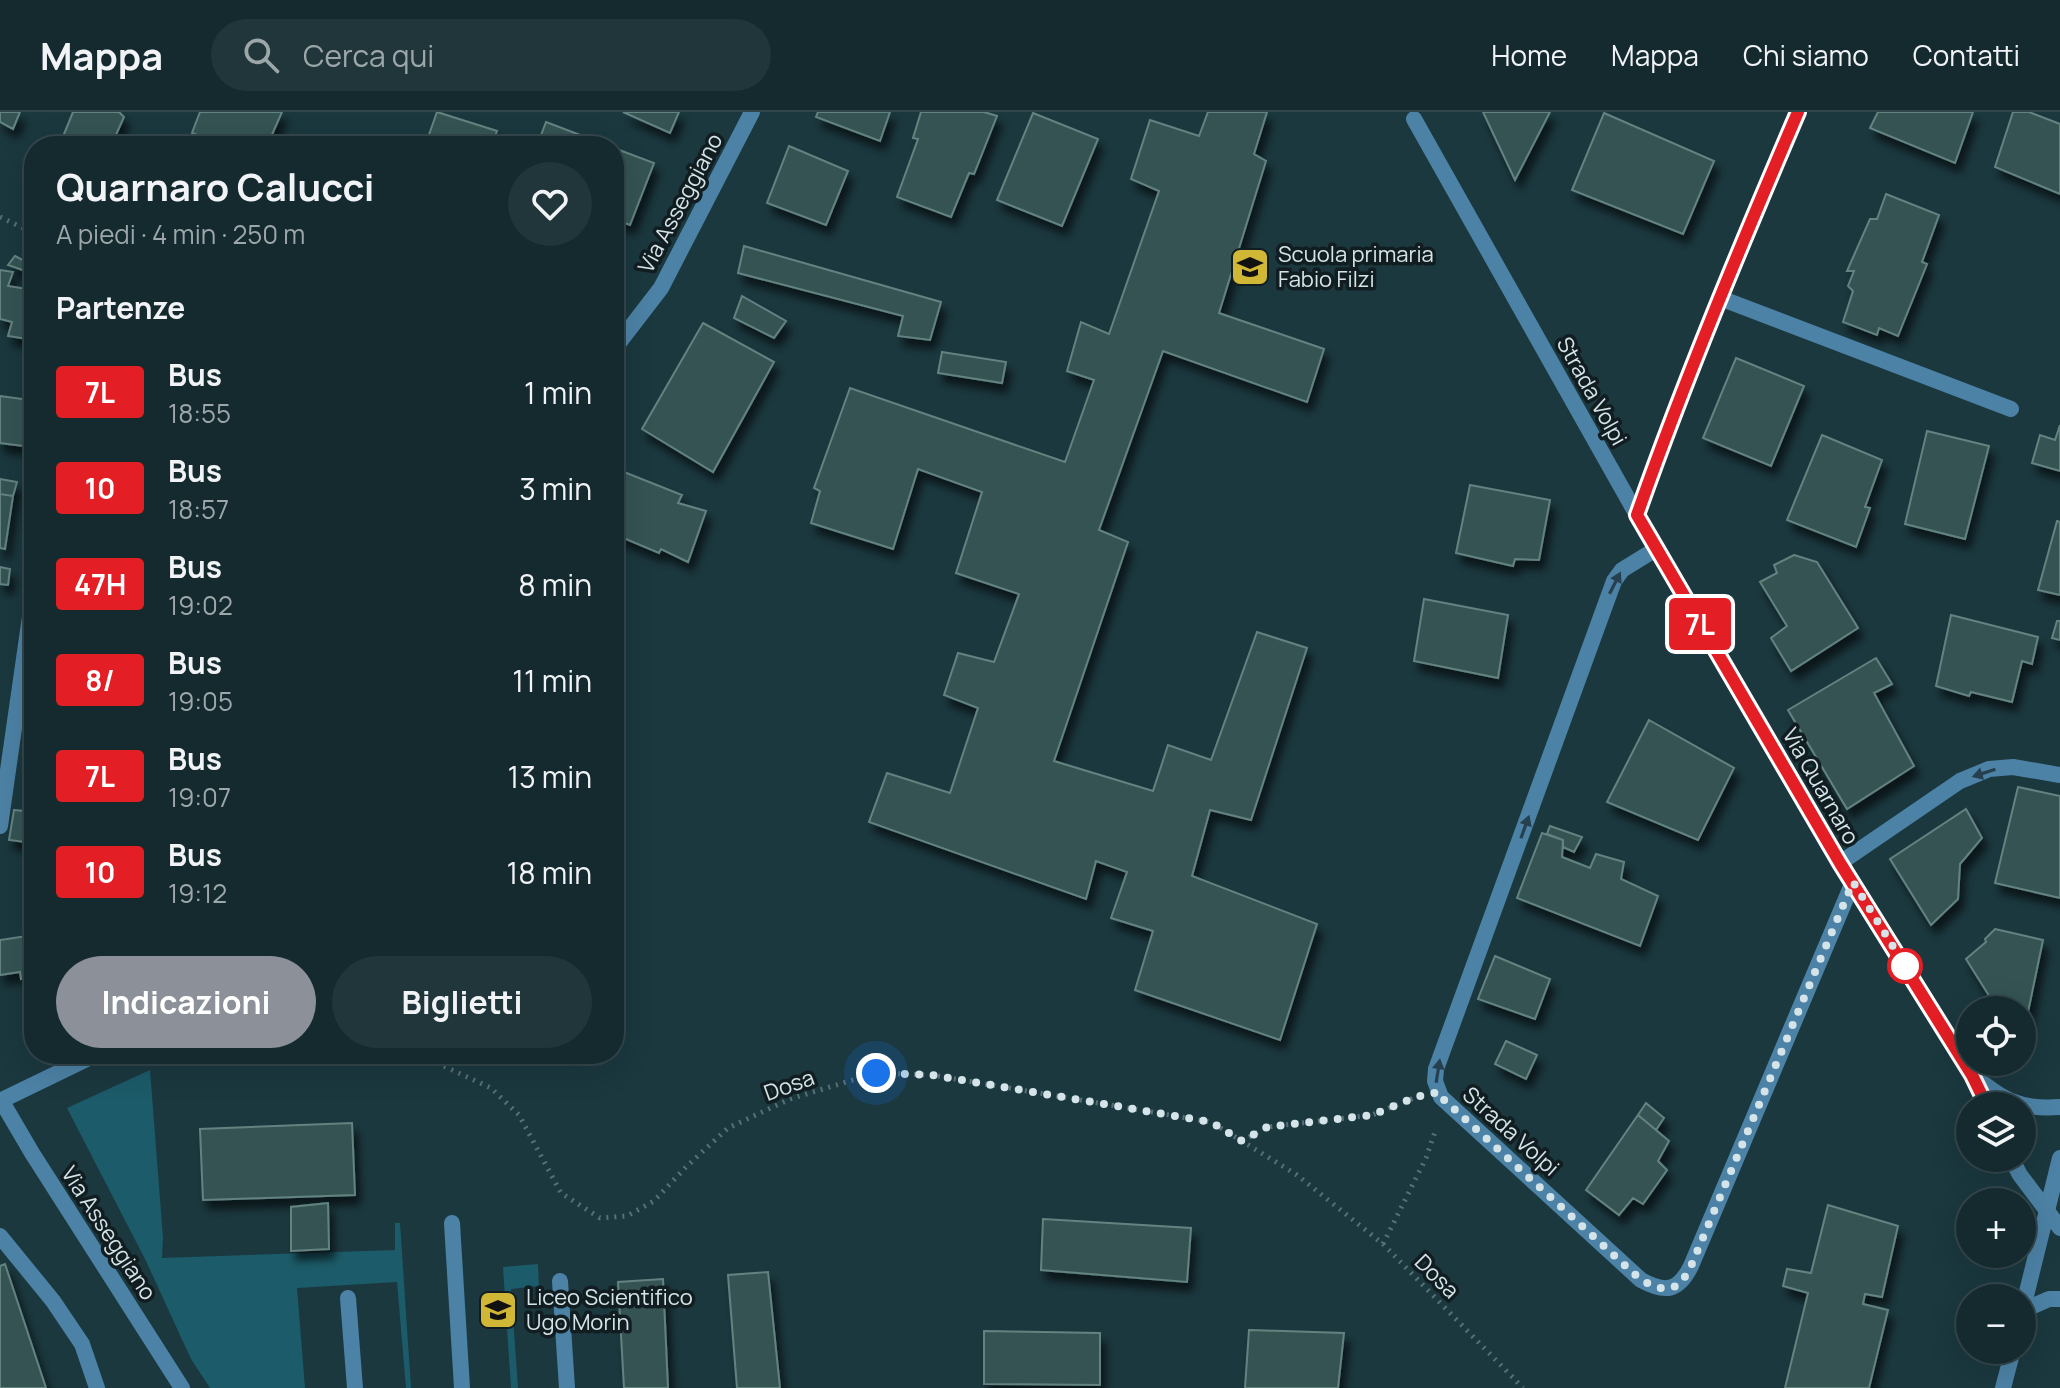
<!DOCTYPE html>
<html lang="it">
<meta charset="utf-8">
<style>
:root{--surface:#142a2f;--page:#21363b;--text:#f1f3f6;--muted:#9da7aa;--line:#33464b;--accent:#8c9099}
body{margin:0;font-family:Manrope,sans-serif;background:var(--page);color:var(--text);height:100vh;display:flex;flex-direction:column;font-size:30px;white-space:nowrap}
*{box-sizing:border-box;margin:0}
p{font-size:26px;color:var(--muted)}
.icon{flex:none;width:44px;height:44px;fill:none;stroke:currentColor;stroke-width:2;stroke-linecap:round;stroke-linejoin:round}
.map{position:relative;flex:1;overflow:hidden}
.panel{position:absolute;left:24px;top:24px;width:600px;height:928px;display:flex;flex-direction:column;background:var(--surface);border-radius:32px;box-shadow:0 8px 32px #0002,0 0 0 2px var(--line)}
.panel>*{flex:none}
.badge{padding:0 16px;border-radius:6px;font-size:28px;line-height:52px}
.tools{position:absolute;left:1956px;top:884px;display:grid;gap:16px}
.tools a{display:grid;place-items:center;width:80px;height:80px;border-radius:50%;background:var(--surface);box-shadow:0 8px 32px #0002,0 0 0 2px var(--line);font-size:40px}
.you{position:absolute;width:40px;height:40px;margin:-20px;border:6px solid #fff;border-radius:50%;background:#1a73e8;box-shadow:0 0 0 12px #1a73e833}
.map>.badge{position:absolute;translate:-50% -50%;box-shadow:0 0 0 4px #fff}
h2{padding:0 32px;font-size:30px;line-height:72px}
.round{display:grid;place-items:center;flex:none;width:84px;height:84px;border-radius:42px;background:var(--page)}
.summary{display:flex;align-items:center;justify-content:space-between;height:136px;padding:0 32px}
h1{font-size:38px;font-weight:700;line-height:60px}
.button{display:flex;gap:16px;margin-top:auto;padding:16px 32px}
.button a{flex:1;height:92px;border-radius:48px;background:var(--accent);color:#fff;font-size:32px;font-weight:700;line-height:92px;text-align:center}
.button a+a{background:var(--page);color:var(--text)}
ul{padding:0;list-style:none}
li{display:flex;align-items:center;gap:24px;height:96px;padding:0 32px}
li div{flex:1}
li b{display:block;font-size:30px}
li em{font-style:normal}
li .badge{min-width:88px;font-weight:700;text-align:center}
header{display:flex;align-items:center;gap:48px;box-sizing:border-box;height:112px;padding:0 40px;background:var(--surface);border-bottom:2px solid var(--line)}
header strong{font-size:38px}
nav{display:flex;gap:44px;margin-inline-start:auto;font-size:28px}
.search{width:560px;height:72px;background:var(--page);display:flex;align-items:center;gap:20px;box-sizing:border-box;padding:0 28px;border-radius:44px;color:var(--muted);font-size:30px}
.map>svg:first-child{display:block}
.green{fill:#1c5b69}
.building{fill:#345352;stroke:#638381;stroke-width:2;filter:url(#shadow)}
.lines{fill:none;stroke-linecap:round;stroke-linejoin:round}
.path{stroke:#577076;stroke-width:5;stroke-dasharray:2 6;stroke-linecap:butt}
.service{stroke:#4c82a5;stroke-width:16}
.minor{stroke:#4c82a5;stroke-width:16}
.tertiary{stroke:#4c82a5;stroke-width:16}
.oneway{fill:#26404f}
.line-casing{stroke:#fff;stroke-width:18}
.line{stroke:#e31e24;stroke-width:12}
.walk{stroke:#d4e4e8;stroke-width:8;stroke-dasharray:0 14.4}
.stop-dot{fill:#fff;stroke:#e31e24;stroke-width:4}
.labels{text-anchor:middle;stroke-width:7;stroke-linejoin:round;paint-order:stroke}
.street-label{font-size:22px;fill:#d4e4e8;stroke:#111d20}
.poi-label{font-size:22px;fill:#d4e4e8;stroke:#111d20;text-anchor:start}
</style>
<header>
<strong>Mappa</strong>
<div class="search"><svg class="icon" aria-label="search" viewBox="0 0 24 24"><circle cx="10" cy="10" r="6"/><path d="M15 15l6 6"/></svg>Cerca qui</div>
<nav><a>Home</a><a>Mappa</a><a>Chi siamo</a><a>Contatti</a></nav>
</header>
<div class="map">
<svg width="2060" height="1276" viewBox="0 0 2060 1276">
<defs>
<filter id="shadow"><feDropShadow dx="5" dy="9" stdDeviation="4" flood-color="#0009"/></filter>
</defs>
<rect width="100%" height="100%" fill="#1b383f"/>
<path class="green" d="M150,958L163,1126L162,1146L395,1138V1111H400L411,1276H406L397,1170L297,1176L305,1276H210L191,1247L146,1149L67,996Z
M538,1152L539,1174L511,1177L518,1276H511L503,1155Z"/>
<path class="building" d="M0,0H20L13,17L0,10Z
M73,0H119L124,5L111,34H84L62,27Z
M200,0H282L267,34H226L192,21Z
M437,0L497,19L491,34H425Z
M623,0H679L670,21Z
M818,0H890L880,29L816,5Z
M921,0H984L997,4L974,62L969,61L951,105L897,85L918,27L913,26Z
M1208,0H1267L1254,42L1266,49L1219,201L1324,237L1307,290L1163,239L1099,418L1128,430L1054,649L1153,679L1168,633L1211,648L1257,520L1307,536L1251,708L1210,698L1192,764L1317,812L1280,928L1135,878L1153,819L1111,806L1127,760L1096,749L1086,787L869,710L887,661L950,681L978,596L944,583L958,541L994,550L1019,482L956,461L982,380L918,357L893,437L811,411L820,379L814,376L850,276L1065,350L1094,268L1067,259L1081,210L1109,222L1159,79L1131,67L1150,8L1199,24Z
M1483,0H1550L1515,68Z
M1878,0H1973L1955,51L1870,16Z
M2013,0H2029L2060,12V82L1995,55Z
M1033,1L1098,27L1062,114L997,88Z
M1604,1L1714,49L1683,122L1572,78Z
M546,10L609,34H537Z
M789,34L848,59L826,113L767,91Z
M614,36L654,51L630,113L614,107Z
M1886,82L1939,103L1922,150L1927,152L1898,224L1879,216L1877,223L1843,210L1853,179L1848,174L1854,159H1847L1870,107H1877Z
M744,134L941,190L930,228L898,224L903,204L738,161Z
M15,144L34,154V162L8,153Z
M0,158L13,160L8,174L34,178V228L8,224L12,210L0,207Z
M742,184L786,209L774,226L734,206Z
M703,211L774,250L713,360L642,317Z
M942,240L1006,250L1002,271L938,261Z
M1736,246L1804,274L1771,354L1703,326Z
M0,284L30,288L23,334L0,331Z
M2060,313V359L2032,351L2040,323L2055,328Z
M1927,319L1989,334L1965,427L1905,412Z
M1822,323L1882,348L1865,395L1870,396L1856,435L1787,408Z
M614,356L682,383L678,391L706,399L688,450L661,437L659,441L614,422Z
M0,367L17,370L13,384L0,382Z
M1470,373L1550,388L1539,448L1515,447L1513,454L1456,441Z
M0,382L13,384L5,437L0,436Z
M2057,409L2060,410V483L2038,478Z
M1794,443L1817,450L1858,516L1791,559L1771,526L1787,514L1760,470L1777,461L1774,453Z
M0,455L10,457L8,473L0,472Z
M1424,487L1508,503L1498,566L1414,549Z
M1951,503L2038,525L2032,552L2022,549L2012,590L1971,580L1969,584L1936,574Z
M2057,509H2060V528L2052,526Z
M1876,546L1892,572L1874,581L1914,654L1847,697L1788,598Z
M29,577L34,578V621L24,620Z
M1649,608L1734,656L1698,728L1607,690Z
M2018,675L2060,684V786L1995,771Z
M26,684L34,685V700L24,699Z
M1966,697L1982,726L1960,752L1958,787L1931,813L1890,747Z
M14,698L34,700V731L9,728Z
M1550,714L1582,725L1574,740L1563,735V728L1547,722Z
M1542,721L1563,728L1562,745L1590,756L1596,742L1624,750L1621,767L1658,784L1640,834L1517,786Z
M1995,817L2043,828L2027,905L2022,906V898H1998L1966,847L1986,830L1985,827Z
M34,823V865L21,867L20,860L0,863V828Z
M1495,844L1550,867L1535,907L1478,887Z
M1506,929L1537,943L1526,967L1495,952Z
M1646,991L1664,1006L1656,1018L1638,1003Z
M1638,1003L1669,1029L1658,1049L1667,1058L1643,1092L1633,1086L1619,1103L1586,1078Z
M352,1011L355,1083L203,1088L200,1017Z
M328,1091L329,1137L291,1139V1095Z
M1828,1093L1898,1114L1882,1185L1865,1182L1863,1192L1888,1198L1869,1276H1785L1808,1181L1783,1174L1787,1157L1811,1161Z
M1043,1107L1191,1116L1187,1170L1041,1158Z
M5,1152L46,1276H0V1154Z
M768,1160L780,1276H737L728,1163Z
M663,1167L668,1276H624L618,1170Z
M1249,1218L1344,1221L1338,1276H1245Z
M984,1219L1100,1221V1273L984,1272Z"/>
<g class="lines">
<path class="path" d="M0,105L34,121
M159,942L160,946
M406,942L437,951L491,976L519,1003L561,1081L600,1106L627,1104L654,1089L686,1055L728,1016L790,987L876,961L932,963L1211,1010L1297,1063L1383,1132L1523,1276
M1242,1029L1267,1015L1372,1003L1414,986
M1383,1132L1426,1046L1436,1017"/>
<path class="service" d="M1720,186L2011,297
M1,988L32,1041L182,1276
M452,1111L462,1276
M0,1124L53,1189L82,1232L97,1276
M560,1169L567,1276
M348,1186L355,1276"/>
<path class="minor" d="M1414,7L1637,403
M1656,437L1622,458L1614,469L1436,957L1435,969L1441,985L1641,1168C1665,1181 1678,1180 1691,1154L1853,770
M0,714L34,477
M1840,751L1960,669L1989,657L2013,655L2060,663
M2022,1199L2049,1187H2060
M2022,1200L2060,1046
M2003,1276L2013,1238"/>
<path class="tertiary" d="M1798,0C1742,134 1685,267 1637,403L1840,751L1972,963L1987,994
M614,237L661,176L752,0
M1973,964C2005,988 2018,998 2060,995
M0,989L97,942
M2011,1046L2020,1063L2060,1116"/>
</g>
<defs><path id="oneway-solid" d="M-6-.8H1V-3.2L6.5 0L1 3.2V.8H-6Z" transform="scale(2)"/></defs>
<g class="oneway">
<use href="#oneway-solid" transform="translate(1615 471) rotate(-63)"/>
<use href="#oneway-solid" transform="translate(1984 661) rotate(162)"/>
<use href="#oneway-solid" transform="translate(1525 715) rotate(-70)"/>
<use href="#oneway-solid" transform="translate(1438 959) rotate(-81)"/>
</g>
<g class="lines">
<defs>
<path id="line" d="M1798,0C1741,133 1685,267 1637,403L1840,751L1972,963L1987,994"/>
</defs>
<use href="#line" class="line-casing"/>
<use href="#line" class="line"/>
<path class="walk" d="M876,961L932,963L1211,1010L1242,1029L1267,1015L1372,1003L1416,985L1439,980L1441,985L1641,1168C1666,1181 1678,1181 1691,1154L1853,770L1905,854"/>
</g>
<defs>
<symbol id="school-square" viewBox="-11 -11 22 22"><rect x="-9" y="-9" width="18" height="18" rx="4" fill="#d1b736" stroke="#111d20"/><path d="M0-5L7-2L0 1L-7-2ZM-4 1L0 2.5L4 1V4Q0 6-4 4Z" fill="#111"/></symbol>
</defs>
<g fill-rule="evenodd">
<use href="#school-square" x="1228" y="133" width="44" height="44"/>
<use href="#school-square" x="476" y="1176" width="44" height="44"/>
</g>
<circle class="stop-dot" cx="1905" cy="854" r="16"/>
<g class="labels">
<g class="street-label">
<text transform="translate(680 91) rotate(-62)" y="8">Via Asseggiano</text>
<text transform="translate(1592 279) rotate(61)" y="8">Strada Volpi</text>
<text transform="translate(1821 674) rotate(60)" y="8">Via Quarnaro</text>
<text transform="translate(789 973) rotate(-20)" y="8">Dosa</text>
<text transform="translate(1511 1019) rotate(42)" y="8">Strada Volpi</text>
<text transform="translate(109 1121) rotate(57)" y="8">Via Asseggiano</text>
<text transform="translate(1437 1164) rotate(45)" y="8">Dosa</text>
</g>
<g class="poi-label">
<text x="1278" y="150">Scuola primaria<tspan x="1278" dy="25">Fabio Filzi</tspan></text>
<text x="526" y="1193">Liceo Scientifico<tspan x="526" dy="25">Ugo Morin</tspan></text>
</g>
</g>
</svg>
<div class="tools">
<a><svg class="icon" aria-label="locate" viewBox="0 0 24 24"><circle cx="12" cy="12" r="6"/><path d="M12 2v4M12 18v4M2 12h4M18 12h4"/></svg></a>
<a><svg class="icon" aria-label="layers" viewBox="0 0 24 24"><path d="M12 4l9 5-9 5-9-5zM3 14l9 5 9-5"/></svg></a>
<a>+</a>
<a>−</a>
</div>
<div class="you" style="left:876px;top:961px"></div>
<b class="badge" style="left:1700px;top:512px;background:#e31e24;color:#fff">7L</b>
<section class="panel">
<div class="summary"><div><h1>Quarnaro Calucci</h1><p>A piedi · 4 min · 250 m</p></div><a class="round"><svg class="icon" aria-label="heart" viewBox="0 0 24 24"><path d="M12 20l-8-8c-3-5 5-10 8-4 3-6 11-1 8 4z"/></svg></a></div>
<h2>Partenze</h2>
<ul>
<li><span class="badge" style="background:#e31e24;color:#fff">7L</span><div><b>Bus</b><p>18:55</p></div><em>1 min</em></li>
<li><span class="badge" style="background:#e31e24;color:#fff">10</span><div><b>Bus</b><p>18:57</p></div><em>3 min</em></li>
<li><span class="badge" style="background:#e31e24;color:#fff">47H</span><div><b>Bus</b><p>19:02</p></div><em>8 min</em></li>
<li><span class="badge" style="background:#e31e24;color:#fff">8/</span><div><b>Bus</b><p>19:05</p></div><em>11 min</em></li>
<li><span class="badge" style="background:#e31e24;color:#fff">7L</span><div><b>Bus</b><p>19:07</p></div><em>13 min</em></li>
<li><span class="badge" style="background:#e31e24;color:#fff">10</span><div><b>Bus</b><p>19:12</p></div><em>18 min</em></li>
</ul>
<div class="button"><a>Indicazioni</a><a>Biglietti</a></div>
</section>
</div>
